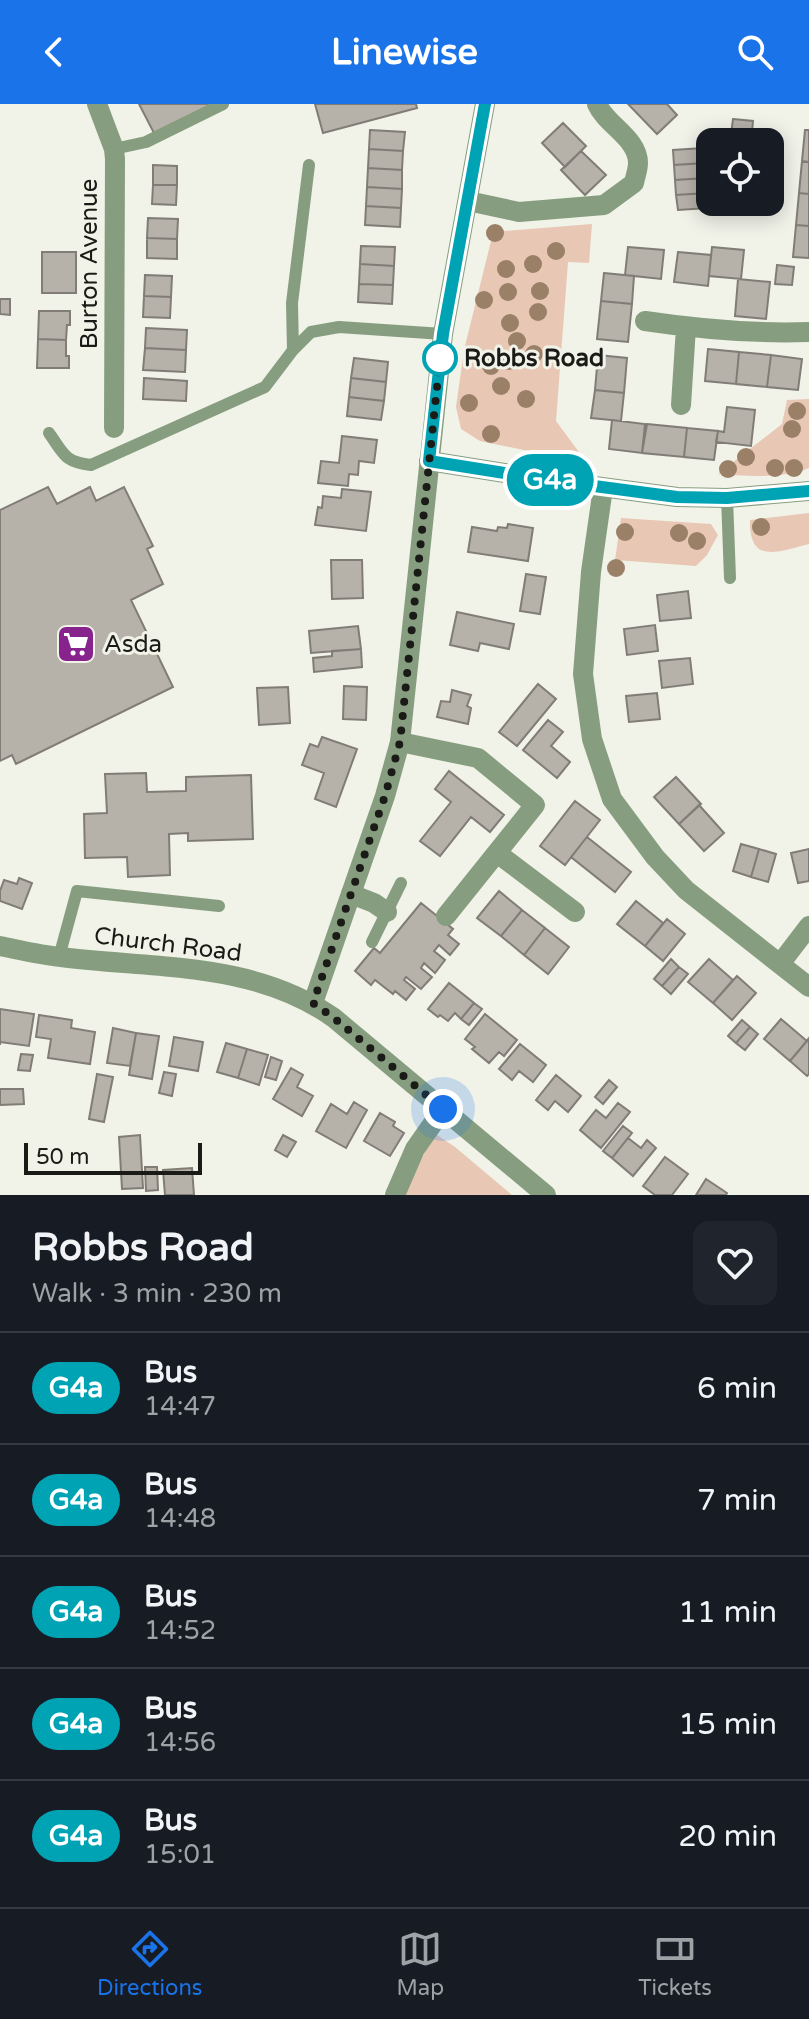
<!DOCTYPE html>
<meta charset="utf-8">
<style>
:root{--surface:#171b24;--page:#20242c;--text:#f1f3f6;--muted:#9ea1a6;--line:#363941;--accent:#1a73e8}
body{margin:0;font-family:"Varela Round",sans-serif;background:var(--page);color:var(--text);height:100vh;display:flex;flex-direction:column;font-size:30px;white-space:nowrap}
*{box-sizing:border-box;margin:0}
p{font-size:26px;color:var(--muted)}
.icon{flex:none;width:44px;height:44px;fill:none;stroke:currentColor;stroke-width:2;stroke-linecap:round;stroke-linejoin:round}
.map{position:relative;height:1091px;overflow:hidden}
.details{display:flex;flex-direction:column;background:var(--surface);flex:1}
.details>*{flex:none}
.badge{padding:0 16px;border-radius:26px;font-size:28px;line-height:52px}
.fabs{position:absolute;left:696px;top:24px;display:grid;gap:16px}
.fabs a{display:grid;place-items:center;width:88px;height:88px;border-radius:16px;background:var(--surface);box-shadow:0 4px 20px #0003;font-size:40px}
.scale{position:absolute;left:24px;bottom:20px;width:178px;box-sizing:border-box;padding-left:8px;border:4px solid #1a1a16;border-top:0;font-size:22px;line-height:28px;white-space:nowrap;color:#1a1a16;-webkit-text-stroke:6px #f1f2e8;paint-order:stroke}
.you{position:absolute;width:40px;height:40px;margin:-20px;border:6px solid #fff;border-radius:50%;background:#1a73e8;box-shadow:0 0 0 12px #1a73e833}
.map>.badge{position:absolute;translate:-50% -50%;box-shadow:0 0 0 4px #fff}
.round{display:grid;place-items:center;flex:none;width:84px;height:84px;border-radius:16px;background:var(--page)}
.headline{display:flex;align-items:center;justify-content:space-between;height:136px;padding:0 32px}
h1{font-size:38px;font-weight:700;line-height:60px}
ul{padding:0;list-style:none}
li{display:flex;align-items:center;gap:24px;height:112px;padding:0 32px;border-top:2px solid var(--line)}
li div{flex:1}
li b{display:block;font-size:30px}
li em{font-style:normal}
li .badge{min-width:88px;font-weight:700;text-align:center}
header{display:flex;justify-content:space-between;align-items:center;height:104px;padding:0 32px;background:var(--accent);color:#fff;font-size:36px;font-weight:700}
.tabs{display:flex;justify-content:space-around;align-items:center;height:112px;border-top:2px solid var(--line);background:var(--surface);font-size:22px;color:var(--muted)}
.tabs a{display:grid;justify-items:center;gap:4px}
.tabs .on{color:var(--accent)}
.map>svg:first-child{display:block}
.green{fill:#e8c8b5}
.building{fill:#b6b1a9;stroke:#817d76;stroke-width:2}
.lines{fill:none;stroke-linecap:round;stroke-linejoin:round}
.service{stroke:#869e7f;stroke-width:12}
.minor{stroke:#869e7f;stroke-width:20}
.tertiary{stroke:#869e7f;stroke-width:20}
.tree{fill:#9b8068}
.line-casing{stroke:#fff;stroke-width:18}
.line{stroke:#00a3b4;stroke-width:12}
.walk{stroke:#1a1a16;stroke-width:8;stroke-dasharray:0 14.4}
.stop-dot{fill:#fff;stroke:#00a3b4;stroke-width:4}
.labels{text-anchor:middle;stroke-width:6;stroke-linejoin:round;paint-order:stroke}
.street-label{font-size:24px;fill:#1a1a16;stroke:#f1f2e8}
.stop-label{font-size:24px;font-weight:bold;fill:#1a1a16;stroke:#f1f2e8;text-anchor:start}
.poi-label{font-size:24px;fill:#1a1a16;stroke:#f1f2e8;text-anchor:start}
</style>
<header><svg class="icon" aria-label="back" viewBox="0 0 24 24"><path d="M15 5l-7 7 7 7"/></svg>Linewise<svg class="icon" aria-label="search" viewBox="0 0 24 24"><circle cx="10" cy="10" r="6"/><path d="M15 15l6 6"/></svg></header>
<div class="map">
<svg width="809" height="1091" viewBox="0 0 809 1091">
<rect width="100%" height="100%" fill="#f1f2e8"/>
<path class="green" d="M592,120L589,159L568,158L556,317L587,359L480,337L461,325L456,303L464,246L495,121H500L504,127Z
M809,295V364C784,375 745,372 718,370L782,320L787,296Z
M809,409V440C780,447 749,462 750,416Z
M621,414L711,420L718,431L707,451L696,462L615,456Z
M437,1031L455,1043L512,1091H404L426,1046Z"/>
<path class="building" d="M139,0H216L155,31Z
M315,0H416L417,4L323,29Z
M628,0H667L677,11L657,30Z
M733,15L753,17L751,38H730Z
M563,19L586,42L565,63L542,39Z
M370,26L405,28L403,47L369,45Z
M805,26H809V58L802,57Z
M703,44L705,59L674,61L673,46Z
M369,45L403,47L402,66L368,64Z
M581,47L606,71L585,91L561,66Z
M802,57L809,58V90L799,89Z
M705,59L706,74L675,76L674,61Z
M153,61L177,62V81H153Z
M368,64L402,66V85L367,83Z
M706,74L707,89L676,91L675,76Z
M153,81H177L176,101L152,100Z
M367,83L402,85L401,104L366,102Z
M707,89L708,104L678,106L676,91Z
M799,89L809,90V122L796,121Z
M366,102L401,104L400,123L365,121Z
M148,114L178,115L177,135L147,134Z
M796,121L809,122V154L793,153Z
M147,134L177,135V155L147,154Z
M361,142L395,143L394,162L360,160Z
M628,143L664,146L661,175L625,171Z
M712,143L744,146L741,175L709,172Z
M42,148H76V189H42Z
M678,148L711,151L708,182L674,178Z
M360,160L394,162L393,181L359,180Z
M777,161L794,163L792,181L775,180Z
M604,169L634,172L632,200L601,197Z
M145,171L172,172L171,193L144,192Z
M738,175L770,178L766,215L735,212Z
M359,180L393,181L392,200L358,198Z
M144,192L171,193L170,214L143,213Z
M0,195H10V211L0,210Z
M601,197L632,200L628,238L597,235Z
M39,207H70V221H67L66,236L38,235Z
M146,224L187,226L186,246L145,244Z
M38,235L66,236V252H69V264H37Z
M145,244L186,246L185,268L143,266Z
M708,245L739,248L736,280L705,277Z
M739,248L771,251L767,283L736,280Z
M598,251L627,254L624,289L595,286Z
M771,251L802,255L798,286L767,283Z
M354,254L388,258L386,278L351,274Z
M144,274L187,277L186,297L143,295Z
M351,274L386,278L384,297L349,293Z
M595,286L624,289L621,317L591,314Z
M349,293L384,297L381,316L347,312Z
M727,303L755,306L751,342L716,338L718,327L724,328Z
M612,316L645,320L642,349L609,345Z
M647,320L687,324L684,353L642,349Z
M687,324L718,327L714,356L684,353Z
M342,332L377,336L374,359L359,357L358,371L349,370L348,382L318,379L321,357L339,359Z
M48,383L57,400L90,383L96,397L124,383L153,442L147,445L163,480L131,496L173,583L16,660L12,651L0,657V406Z
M342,385L371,388L366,427L315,421L318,403L322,404L323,392L341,394Z
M508,420L533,424L528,457L468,448L472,423L497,427L498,423L507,424Z
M331,456H362L363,494L332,495Z
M526,470L546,473L540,510L520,507Z
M688,487L691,514L660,517L657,491Z
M457,508L514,520L509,545L480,539L478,547L450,541Z
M655,521L658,547L627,551L624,525Z
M358,522L361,545L311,549L309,527Z
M361,545L362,563L314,568L313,554L332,552V547Z
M690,554L693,580L662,584L659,557Z
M538,580L556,595L517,642L499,628Z
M344,582L367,583L366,616L343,615Z
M288,583L290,619L259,621L257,584Z
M452,586L471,591L467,602L471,604L468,620L437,613L441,597L450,598Z
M657,589L660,615L629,618L626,592Z
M548,616L563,628L551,642L570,658L557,674L523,646Z
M322,633L357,645L336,703L315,695L324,669L302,661L310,640L318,643Z
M449,667L504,711L490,728L471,713L440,752L420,737L451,698L435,685Z
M146,669L147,688L186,687V673L251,671L253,735L188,737V729L169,730L170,771L128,773L127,753L85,754L84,710L107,709L105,670Z
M676,673L701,700L679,720L654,693Z
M575,697L600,716L565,761L540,742Z
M699,701L724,729L704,747L679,720Z
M587,733L631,768L615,788L571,753Z
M741,740L759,745L751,773L733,767Z
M759,745L776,750L768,778L751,773Z
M809,745V777L798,779L791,749Z
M19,774L32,779L22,805L0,797V787L4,776L17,780Z
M499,787L522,806L501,832L477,814Z
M636,797L663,819L645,842L617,820Z
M421,799L453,825L448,831L459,840L450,851L439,841L434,847L445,856L435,869L424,859L421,864L432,873L421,885L406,873L404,876L415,885L406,896L395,887L393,890L375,876L371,881L355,867L374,844L380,849Z
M522,806L545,824L524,851L501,832Z
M667,815L685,830L663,857L645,842Z
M545,824L569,843L548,870L524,851Z
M671,855L679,863L662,882L654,875Z
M709,855L733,876L713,899L688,878Z
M679,863L688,870L671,890L662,882Z
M737,872L756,889L732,916L713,899Z
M449,879L474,899L461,915L455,909L448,917L440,911L438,913L428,905Z
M474,899L482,905L469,921L461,915Z
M0,905L34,910L29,942L0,938V941Z
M485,910L517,936L504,952L499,948L489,959L472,945L475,943L465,935Z
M39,911L72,916L71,924L95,928L90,960L48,954L51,935L36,933Z
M781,915L807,937L790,957L764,935Z
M742,916L750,923L736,939L728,932Z
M750,923L758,930L745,946L736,939Z
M113,924L136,929L130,962L107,959Z
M136,929L159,932L152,975L129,971Z
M174,933L203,938L198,967L169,962Z
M809,934V970L807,972L790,957Z
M226,939L247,945L238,974L217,968Z
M520,940L546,961L533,978L519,967L512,976L499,965Z
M247,945L268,951L259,981L238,974Z
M21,950L33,951L30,967L18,966Z
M271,953L282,957L276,976L265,973Z
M291,964L303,971L297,983L313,992L302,1012L273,995Z
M164,968L176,970L172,992L159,989Z
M97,970L113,973L104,1018L89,1015Z
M556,971L581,992L568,1008L555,997L548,1006L536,996Z
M609,976L617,983L603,1000L595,993Z
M0,985H23L24,1000L0,1001Z
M354,998L367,1006L346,1044L316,1027L331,1000L347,1010Z
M618,999L630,1008L601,1044L580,1026L596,1006L606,1014Z
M380,1009L395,1018L393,1022L404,1029L390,1052L364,1037Z
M623,1022L632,1029L612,1054L603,1047Z
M140,1031L143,1084L122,1085L119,1033Z
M283,1031L296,1038L287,1053L275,1046Z
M628,1034L641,1044L647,1036L656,1044L633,1072L612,1054Z
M665,1053L688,1070L672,1091H655L643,1082Z
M145,1063H157L158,1086L146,1087Z
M192,1064L194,1091H165L163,1066Z
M706,1075L727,1089L726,1091H696Z"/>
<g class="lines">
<path class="service" d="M114,45L146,38L223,0
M293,246L292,199L309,61
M49,329C64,350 64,358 91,361L265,283L293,246L311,228L339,223L443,230
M727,394L730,474
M372,838L401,779
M59,853L77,787L219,802"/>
<path class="minor" d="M97,0L114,45L115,55L114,324
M468,97L519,108L604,101L634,79C635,73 638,66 638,59C638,34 606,21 597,0
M645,217C699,225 754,230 809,228
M681,301L686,223
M429,357L549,376L677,393L727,394L809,387
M603,384L591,468L583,570L592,635L612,695L655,753L686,786L809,883
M400,638L478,654L535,701L446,812
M497,749L575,808
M351,790L374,799L387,808
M780,860L809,822
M395,1091L415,1045L443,1005"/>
<path class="tertiary" d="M0,842C20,846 40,851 61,853C154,865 254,857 334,914L546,1091
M313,899L385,692L400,638L443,230L485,0"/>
</g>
<g class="tree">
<circle cx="495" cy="129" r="9"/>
<circle cx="556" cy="147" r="9"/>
<circle cx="533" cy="160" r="9"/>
<circle cx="506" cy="165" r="9"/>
<circle cx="540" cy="187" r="9"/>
<circle cx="508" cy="188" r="9"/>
<circle cx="484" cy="196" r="9"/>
<circle cx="538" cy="208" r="9"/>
<circle cx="510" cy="219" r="9"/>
<circle cx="517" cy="237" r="9"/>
<circle cx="534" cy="250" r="9"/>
<circle cx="509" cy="257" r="9"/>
<circle cx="491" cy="262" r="9"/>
<circle cx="501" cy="282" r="9"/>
<circle cx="526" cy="295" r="9"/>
<circle cx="469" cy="299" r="9"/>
<circle cx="797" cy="307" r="9"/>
<circle cx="792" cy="325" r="9"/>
<circle cx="491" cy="330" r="9"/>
<circle cx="746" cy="353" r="9"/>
<circle cx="775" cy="364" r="9"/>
<circle cx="794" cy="364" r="9"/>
<circle cx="728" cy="365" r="9"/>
<circle cx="761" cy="423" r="9"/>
<circle cx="625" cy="428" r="9"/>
<circle cx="679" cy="429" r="9"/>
<circle cx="697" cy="437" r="9"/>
<circle cx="616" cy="464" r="9"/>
</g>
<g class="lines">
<defs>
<path id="line" d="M485,0L443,230L429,357L549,376L677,393L727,394L809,387"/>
</defs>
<use href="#line" class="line-casing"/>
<use href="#line" class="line"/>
<path class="walk" d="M440,254L400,638L385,692L313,899L334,914L443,1005"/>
</g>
<defs>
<symbol id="supermarket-square" viewBox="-11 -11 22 22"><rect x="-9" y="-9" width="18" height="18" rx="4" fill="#86238d" stroke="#f1f2e8"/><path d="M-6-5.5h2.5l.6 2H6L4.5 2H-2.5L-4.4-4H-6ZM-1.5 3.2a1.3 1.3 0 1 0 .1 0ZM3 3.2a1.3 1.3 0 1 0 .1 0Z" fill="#fff"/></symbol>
</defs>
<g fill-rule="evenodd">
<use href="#supermarket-square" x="54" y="518" width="44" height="44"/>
</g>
<circle class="stop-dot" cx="440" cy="254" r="16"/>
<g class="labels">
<g class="street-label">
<text transform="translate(89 160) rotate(-90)" y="8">Burton Avenue</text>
<text transform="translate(168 840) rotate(7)" y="8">Church Road</text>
</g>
<g class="stop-label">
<text x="464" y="262">Robbs Road</text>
</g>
<g class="poi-label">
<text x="104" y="548">Asda</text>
</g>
</g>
</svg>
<div class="fabs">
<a><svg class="icon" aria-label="locate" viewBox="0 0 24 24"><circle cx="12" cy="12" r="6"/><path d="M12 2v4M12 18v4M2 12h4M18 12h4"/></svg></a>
</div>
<div class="scale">50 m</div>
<div class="you" style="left:443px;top:1005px"></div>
<b class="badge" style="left:550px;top:376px;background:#00a3b4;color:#fff">G4a</b>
</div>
<section class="details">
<div class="headline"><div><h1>Robbs Road</h1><p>Walk · 3 min · 230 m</p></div><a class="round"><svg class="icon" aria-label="heart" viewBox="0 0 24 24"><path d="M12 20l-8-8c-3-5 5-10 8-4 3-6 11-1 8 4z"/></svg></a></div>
<ul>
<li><span class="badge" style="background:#00a3b4;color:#fff">G4a</span><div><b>Bus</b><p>14:47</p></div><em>6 min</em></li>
<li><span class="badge" style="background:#00a3b4;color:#fff">G4a</span><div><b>Bus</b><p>14:48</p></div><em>7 min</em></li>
<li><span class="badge" style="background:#00a3b4;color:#fff">G4a</span><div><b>Bus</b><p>14:52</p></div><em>11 min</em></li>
<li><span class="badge" style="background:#00a3b4;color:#fff">G4a</span><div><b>Bus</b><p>14:56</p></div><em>15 min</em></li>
<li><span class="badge" style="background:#00a3b4;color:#fff">G4a</span><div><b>Bus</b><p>15:01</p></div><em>20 min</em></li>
</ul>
</section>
<nav class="tabs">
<a class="on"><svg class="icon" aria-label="directions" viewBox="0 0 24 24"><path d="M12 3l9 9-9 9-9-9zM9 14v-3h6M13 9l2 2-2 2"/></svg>Directions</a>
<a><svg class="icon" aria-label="map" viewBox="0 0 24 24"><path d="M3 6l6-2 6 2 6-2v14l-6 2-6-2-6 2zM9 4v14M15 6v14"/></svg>Map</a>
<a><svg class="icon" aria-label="tickets" viewBox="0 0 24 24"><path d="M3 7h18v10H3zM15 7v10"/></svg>Tickets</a>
</nav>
